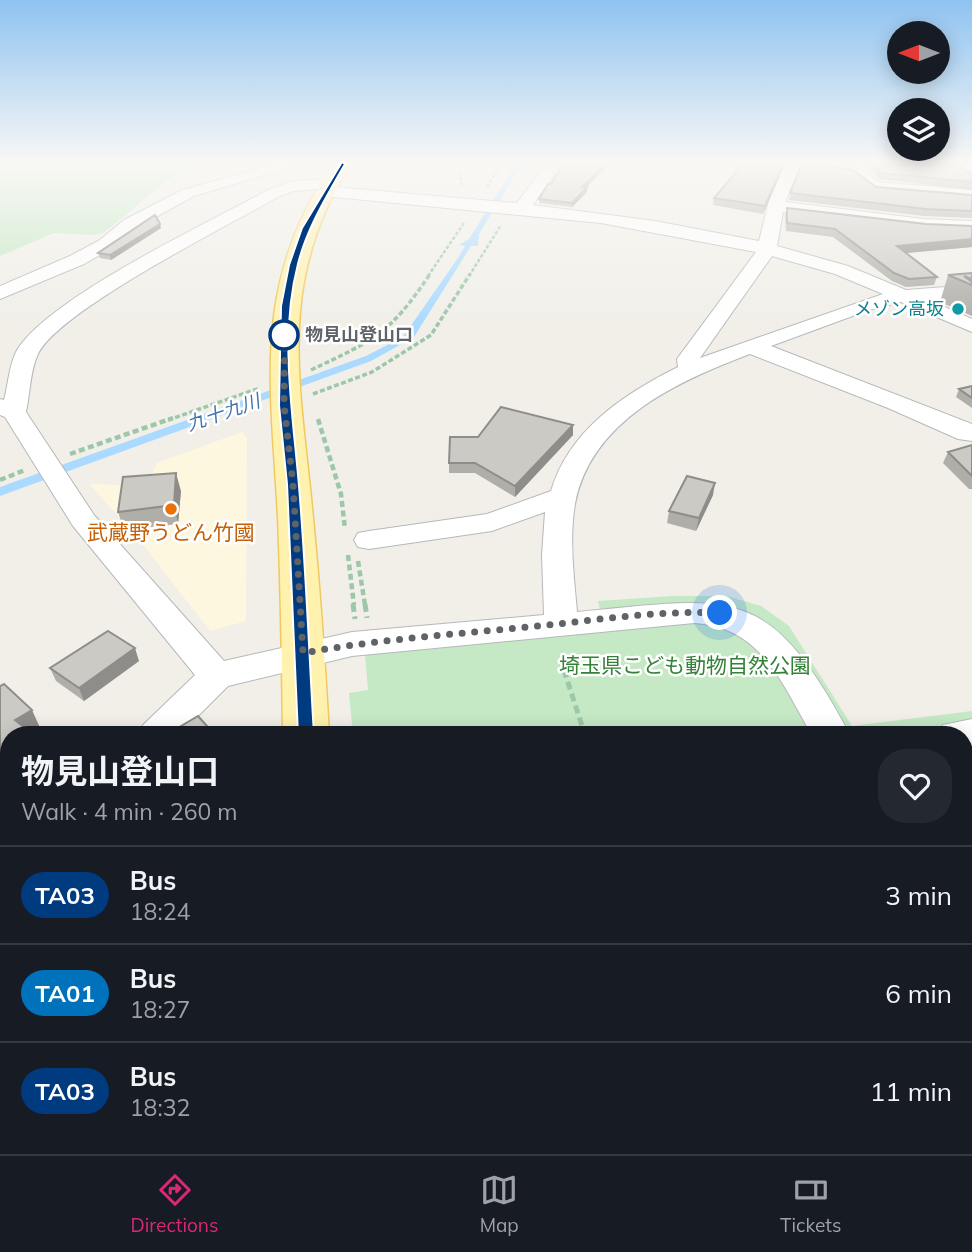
<!DOCTYPE html>
<meta charset="utf-8">
<style>
:root{--surface:#171b24;--page:#242831;--text:#f1f3f6;--muted:#9ea1a6;--line:#363941;--accent:#db2777}
body{margin:0;font-family:Mulish,"Noto Sans JP",sans-serif;background:var(--page);color:var(--text);height:100vh;display:flex;flex-direction:column;font-size:26px;white-space:nowrap}
*{box-sizing:border-box;margin:0}
p{font-size:23px;color:var(--muted)}
.icon{flex:none;width:38px;height:38px;fill:none;stroke:currentColor;stroke-width:2;stroke-linecap:round;stroke-linejoin:round}
.map{position:relative;flex:1;overflow:hidden}
.side{position:absolute;left:0px;top:726px;width:973px;height:429px;display:flex;flex-direction:column;background:var(--surface);border-radius:28px 28px 0 0;box-shadow:0 4px 18px #0003}
.side>*{flex:none}
.badge{padding:0 14px;border-radius:23px;font-size:24px;line-height:46px}
.needle{width:46px;rotate:270deg}
.controls{position:absolute;left:887px;top:21px;display:grid;gap:14px}
.controls a{display:grid;place-items:center;width:63px;height:63px;border-radius:50%;background:var(--surface);box-shadow:0 4px 18px #0003;font-size:35px}
.you{position:absolute;width:35px;height:35px;margin:-18px;border:5px solid #fff;border-radius:50%;background:#1a73e8;box-shadow:0 0 0 10px #1a73e833}
.map>.badge{position:absolute;translate:-50% -50%;box-shadow:0 0 0 4px #fff}
.round{display:grid;place-items:center;flex:none;width:74px;height:74px;border-radius:28px;background:var(--page)}
.overview{display:flex;align-items:center;justify-content:space-between;height:119px;padding:0 21px}
h1{font-size:33px;font-weight:700;line-height:52px}
ul{padding:0;list-style:none}
li{display:flex;align-items:center;gap:21px;height:98px;padding:0 21px;border-top:2px solid var(--line)}
li div{flex:1}
li b{display:block;font-size:26px}
li em{font-style:normal}
li .badge{min-width:77px;font-weight:700;text-align:center}
.dock{display:flex;justify-content:space-around;align-items:center;height:98px;border-top:2px solid var(--line);background:var(--surface);font-size:19px;color:var(--muted)}
.dock a{display:grid;justify-items:center;gap:4px}
.dock .current{color:var(--accent)}
.map>svg:first-child{display:block}
.commercial{fill:#fef7e0}
.green{fill:#c5e8c5}
.water{fill:#aadaff}
.lines{fill:none;stroke-linecap:round;stroke-linejoin:round}
.minor-casing{stroke:#b5b8bc;stroke-width:2}
.major-casing{stroke:#f2c960;stroke-width:3}
.path-far4{stroke:#9cc7a9;stroke-width:2.5;stroke-dasharray:3.5 2;stroke-linecap:butt}
.path-far3{stroke:#9cc7a9;stroke-width:3.5;stroke-dasharray:5 2.5;stroke-linecap:butt}
.path-far2{stroke:#9cc7a9;stroke-width:4.5;stroke-dasharray:6 3.5;stroke-linecap:butt}
.path-far1{stroke:#9cc7a9;stroke-width:5;stroke-dasharray:8 4.5;stroke-linecap:butt}
.path{stroke:#9cc7a9;stroke-width:7;stroke-dasharray:10 5;stroke-linecap:butt}
.minor{fill:#fff;fill-rule:evenodd}
.major{fill:#fff2af;fill-rule:evenodd}
.wall{fill:#afaea9}
.shaded-wall{fill:#8f8d8a}
.building{fill:#cccac5;stroke:#8f8d8a;stroke-width:2}
.line{fill:#003b80;stroke:#fff;stroke-width:2}
.walk{stroke:#5f6368;stroke-width:7;stroke-dasharray:0 12.6}
.culture-dot{fill:#0f9aa8;stroke:#fff;stroke-width:2.5}
.stop-dot{fill:#fff;stroke:#003b80;stroke-width:3.5}
.food-dot{fill:#e8710a;stroke:#fff;stroke-width:2.5}
.labels{text-anchor:middle;stroke-width:5;stroke-linejoin:round;paint-order:stroke}
.far-culture-label{font-size:18px;fill:#0d838f;stroke:#fff;text-anchor:end}
.far-stop-label{font-size:18px;font-weight:bold;fill:#5f6368;stroke:#fff;text-anchor:start}
.far-water-label{font-size:19px;font-style:italic;fill:#4174aa;stroke:#fff}
.food-label{font-size:21px;fill:#c56008;stroke:#fff}
.park-label{font-size:21px;fill:#348238;stroke:#fff}
</style>
<div class="map">
<svg width="972" height="1154" viewBox="0 0 972 1154">
<rect width="100%" height="100%" fill="#f1efe8"/>
<path class="commercial" d="M242,432L247,438L246,621L210,631L134,533L89,484L147,486L157,463Z"/>
<path class="green" d="M0,164H197C159,180 136,210 103,233L93,235L54,233L0,256Z
M673,596H727L761,606L789,626L852,726L972,711V1154H390L389,1146H964V735H353L349,693L368,690L365,653L604,625L598,601Z
M9,1016V1146H87V1154H0V1025Z"/>
<path class="water" d="M522,164L526,167L517,172L479,234L478,246H471L414,337L371,361L0,496V487L366,356L403,337L458,258L465,246L459,245L469,239L511,172L506,171L509,166Z"/>
<g class="lines">
<defs>
<path id="minor" d="M276,164H301L194,196L136,228L112,248L84,264L0,299V286L70,256L100,240L124,220L182,190Z
M785,164H801L785,202L924,219L972,221V231L924,229L783,212L777,246L848,266L906,290L972,285V297L929,300L972,319V332L901,302L869,310L771,346L972,424V441L958,439L888,408L750,354C678,381 591,420 575,504C569,540 574,576 577,612C735,597 768,582 850,735H812C781,683 762,627 694,623L352,656L228,686L179,735H137L143,725L195,675L73,526L5,417L0,415V399L4,400C8,385 9,366 16,352C44,300 211,221 268,190L292,181L328,179L334,181V187L517,203L541,171L546,169L554,174L533,205L655,221L759,241L769,201ZM317,189L318,194L324,196L601,223L756,252L677,359L678,367C624,394 569,430 551,491L487,514L369,531L358,533L354,540L358,547L369,549L492,531L545,512L542,555L544,615L352,632L224,661L94,515L26,412C30,395 30,370 38,354C59,310 231,224 280,196L294,191ZM772,256L835,274L883,294L700,358Z
M851,164H865L867,172L878,182L972,190V200L868,189L855,177Z
M948,164H966L972,167V179Z
M972,719V747L964,748V735H937L943,725Z
M9,856V899L0,902V859Z"/>
<path id="major" d="M333,164H351C274,284 301,386 313,518C320,590 325,663 329,735H283C282,662 281,590 278,517C271,383 251,283 333,164Z
M287,1146H353L354,1154H288Z"/>
</defs>
<use href="#minor" class="minor-casing"/>
<use href="#major" class="major-casing"/>
<path class="path-far4" d="M443,164L459,173L462,186
M487,187L501,164
M428,276L464,223
M469,276L501,225"/>
<path class="path-far3" d="M311,370C374,340 390,334 430,274
M313,394L372,372L431,335L470,274
M168,420L260,388"/>
<path class="path-far2" d="M318,419L341,494L345,529
M70,454L173,418
M0,480L25,470
M348,555L354,605
M358,561L365,605"/>
<path class="path-far1" d="M353,604L355,619
M365,604L367,618
M560,658L585,735"/>
<path class="path" d="M723,1146L725,1154"/>
<use href="#minor" class="minor"/>
<use href="#major" class="major"/>
</g>
<path class="wall" d="M563,164H609L586,187H587V192L572,207L539,203V199L551,184Z
M785,164L763,214L713,205L714,198Z
M867,164H956L972,174V190L879,179Z
M876,187L972,195V218L924,216L789,200L790,193Z
M787,208L926,224L972,226V247L906,253L937,277L934,285L906,287L892,281L833,237L786,231L785,215Z
M161,228L111,260L100,258L98,253Z
M972,273V316L940,302L948,275Z
M972,386V408L956,397L959,389Z
M573,435L515,497L475,473H449V463L478,437Z
M972,445V489H969L943,463L948,452Z
M181,491L178,524L124,530L118,512Z
M713,495L696,531L667,523L669,511Z
M139,661L84,701L56,681L50,668Z
M0,686L42,732L9,735V803L0,795Z
M972,913V968L964,970V915Z"/>
<path class="shaded-wall" d="M606,164H609V165L582,191V187Z
M783,164H785L763,214L765,206Z
M587,187V192L572,207V203Z
M160,224L161,228L111,260L110,255Z
M972,239V247L895,254L897,246Z
M573,425V435L515,497V486Z
M176,473L181,491L178,524L174,505Z
M715,483L713,495L696,531L699,518Z
M135,648L139,661L84,701L79,688Z
M32,710L42,732L37,735H23L15,720Z
M147,1146H188L164,1154H123Z"/>
<path class="building" d="M563,164H606L582,187H587L572,203L539,199L548,184H551Z
M743,164H783L765,206L714,198Z
M802,164H819L853,170L876,187L972,195V211L926,209L790,193Z
M874,164H956L972,174V182L881,173Z
M787,208L926,224L972,226V239L897,246L937,277L909,279L894,273L835,229L787,223Z
M155,215L160,224L110,255L98,253Z
M972,273V279L964,276L972,282V285L948,275Z
M972,386V398L959,389Z
M501,407L573,425L515,486L475,463H449L450,437H478Z
M972,445V476L948,452Z
M176,473L174,505L118,512L123,477Z
M687,476L715,483L699,518L669,511Z
M108,631L135,648L79,688L50,668Z
M4,684L32,710L15,720L34,735H9V788L7,790L0,784V686Z
M198,716L215,735H166Z
M972,913V957L964,959V915Z
M121,1146H147L123,1154H121Z"/>
<linearGradient id="sky" x2="0" y2="1"><stop stop-color="#8fc3f1"/><stop offset="0.5" stop-color="#f9f8f5"/><stop offset="1" stop-color="#f9f8f5" stop-opacity="0"/></linearGradient>
<rect width="972" height="325" fill="url(#sky)"/>
<path class="line" d="M342,162L345,164C327,196 307,228 298,264C279,337 293,413 299,486C306,569 309,652 314,735L306,741L298,735L287,484L279,405L281,306L289,265L302,228Z"/>
<g class="lines">
<path class="walk" d="M284,335L285,329L284,405L293,484L303,653C381,639 459,634 538,626C598,620 659,610 720,613"/>
</g>
<circle class="culture-dot" cx="958" cy="309" r="7"/>
<circle class="stop-dot" cx="284" cy="335" r="14"/>
<circle class="food-dot" cx="171" cy="509" r="7"/>
<g class="labels">
<g class="far-culture-label">
<text x="944" y="315">メゾン高坂</text>
</g>
<g class="far-stop-label">
<text x="305" y="341">物見山登山口</text>
</g>
<g class="far-water-label">
<text transform="translate(223 412) rotate(-19)" y="7">九十九川</text>
</g>
<g class="food-label">
<text x="171" y="540">武蔵野うどん竹國</text>
</g>
<g class="park-label">
<text x="685" y="673">埼玉県こども動物自然公園</text>
</g>
</g>
</svg>
<div class="controls">
<a><svg class="needle" viewBox="-14 -14 28 28"><path d="M0-13l5 13h-10z" fill="#e53935"/><path d="M0 13l5-13h-10z" fill="#9ea1a6"/></svg></a>
<a><svg class="icon" aria-label="layers" viewBox="0 0 24 24"><path d="M12 4l9 5-9 5-9-5zM3 14l9 5 9-5"/></svg></a>
</div>
<div class="you" style="left:720px;top:613px"></div>
<section class="side">
<div class="overview"><div><h1>物見山登山口</h1><p>Walk · 4 min · 260 m</p></div><a class="round"><svg class="icon" aria-label="heart" viewBox="0 0 24 24"><path d="M12 20l-8-8c-3-5 5-10 8-4 3-6 11-1 8 4z"/></svg></a></div>
<ul>
<li><span class="badge" style="background:#003b80;color:#fff">TA03</span><div><b>Bus</b><p>18:24</p></div><em>3 min</em></li>
<li><span class="badge" style="background:#0072bc;color:#fff">TA01</span><div><b>Bus</b><p>18:27</p></div><em>6 min</em></li>
<li><span class="badge" style="background:#003b80;color:#fff">TA03</span><div><b>Bus</b><p>18:32</p></div><em>11 min</em></li>
</ul>
</section>
</div>
<nav class="dock">
<a class="current"><svg class="icon" aria-label="directions" viewBox="0 0 24 24"><path d="M12 3l9 9-9 9-9-9zM9 14v-3h6M13 9l2 2-2 2"/></svg>Directions</a>
<a><svg class="icon" aria-label="map" viewBox="0 0 24 24"><path d="M3 6l6-2 6 2 6-2v14l-6 2-6-2-6 2zM9 4v14M15 6v14"/></svg>Map</a>
<a><svg class="icon" aria-label="tickets" viewBox="0 0 24 24"><path d="M3 7h18v10H3zM15 7v10"/></svg>Tickets</a>
</nav>
